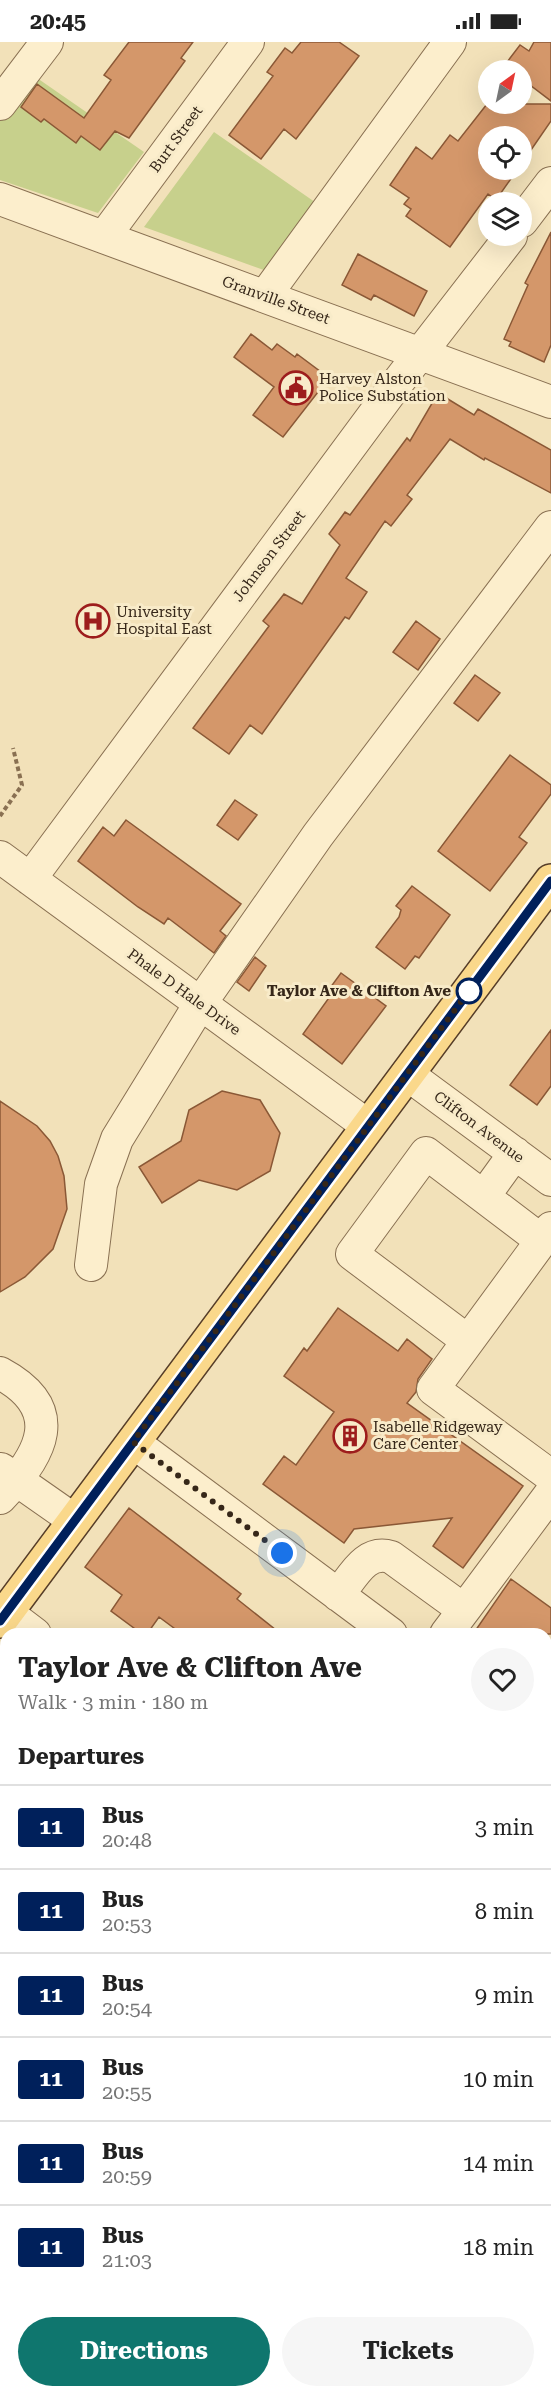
<!DOCTYPE html>
<meta charset="utf-8">
<style>
:root{--surface:#fff;--page:#f6f6f6;--text:#222;--muted:#767676;--line:#e0e0e0;--accent:#0f766e}
body{margin:0;font-family:"Roboto Serif",serif;background:var(--page);color:var(--text);height:100vh;display:flex;flex-direction:column;font-size:22px;white-space:nowrap}
*{box-sizing:border-box;margin:0}
p{font-size:20px;color:var(--muted)}
.icon{flex:none;width:33px;height:33px;fill:none;stroke:currentColor;stroke-width:2;stroke-linecap:round;stroke-linejoin:round}
.map{position:relative;flex:1;overflow:hidden}
.panel{position:absolute;left:0px;top:1586px;width:552px;height:770px;display:flex;flex-direction:column;background:var(--surface);border-radius:18px 18px 0 0;box-shadow:0 6px 24px #0002}
.panel>*{flex:none}
.badge{padding:0 12px;border-radius:4px;font-size:21px;line-height:39px}
.needle{width:39px;rotate:33deg}
.fabs{position:absolute;left:478px;top:18px;display:grid;gap:12px}
.fabs a{display:grid;place-items:center;width:54px;height:54px;border-radius:50%;background:var(--surface);box-shadow:0 6px 24px #0002;font-size:30px}
.you{position:absolute;width:30px;height:30px;margin:-15px;border:4px solid #fff;border-radius:50%;background:#1a73e8;box-shadow:0 0 0 9px #1a73e833}
.map>.badge{position:absolute;translate:-50% -50%;box-shadow:0 0 0 3px #fff}
h2{padding:0 18px;font-size:22px;line-height:54px}
.round{display:grid;place-items:center;flex:none;width:63px;height:63px;border-radius:32px;background:var(--page)}
.headline{display:flex;align-items:center;justify-content:space-between;height:102px;padding:0 18px}
h1{font-size:28px;font-weight:700;line-height:45px}
.action{display:flex;gap:12px;margin-top:auto;padding:12px 18px}
.action a{flex:1;height:69px;border-radius:36px;background:var(--accent);color:#fff;font-size:24px;font-weight:700;line-height:69px;text-align:center}
.action a+a{background:var(--page);color:var(--text)}
ul{padding:0;list-style:none}
li{display:flex;align-items:center;gap:18px;height:84px;padding:0 18px;border-top:2px solid var(--line)}
li div{flex:1}
li b{display:block;font-size:22px}
li em{font-style:normal}
li .badge{min-width:66px;font-weight:700;text-align:center}
.status{display:flex;justify-content:space-between;align-items:center;height:42px;padding:0 30px;background:var(--surface);direction:ltr}
.status svg{height:16px;fill:currentColor}
.map>svg:first-child{display:block}
.green{fill:#c7d08c}
.building{fill:#d4976a;stroke:#8a5836;stroke-width:1.5}
.lines{fill:none;stroke-linecap:round;stroke-linejoin:round}
.minor-casing{stroke:#897052;stroke-width:34}
.major-casing{stroke:#563d28;stroke-width:36}
.path{stroke:#897052;stroke-width:4;stroke-dasharray:4.5 3;stroke-linecap:butt}
.minor{stroke:#fceecc;stroke-width:32}
.major{stroke:#fad88b;stroke-width:33}
.line-casing{stroke:#fff;stroke-width:14}
.line{stroke:#00205b;stroke-width:9}
.walk{stroke:#362719;stroke-width:6;stroke-dasharray:0 10.8}
.stop-dot{fill:#fff;stroke:#00205b;stroke-width:3}
.labels{text-anchor:middle;stroke-width:6;stroke-linejoin:round;paint-order:stroke}
.street-label{font-size:15px;fill:#362719;stroke:#f8ebc9}
.poi-label{font-size:15px;fill:#362719;stroke:#f8ebc9;text-anchor:start}
.stop-label{font-size:15px;font-weight:bold;fill:#362719;stroke:#f8ebc9;text-anchor:end}
</style>
<div class="status"><b>20:45</b><svg viewBox="0 0 49 12"><path d="M0 12V9h3v3zM5 12V6h3v6zM10 12V3h3v9zM15 12V0h3v12zM26 1h20v11H26zM47 4h2v5h-2z"/></svg></div>
<div class="map">
<svg width="551" height="2354" viewBox="0 0 551 2354">
<rect width="100%" height="100%" fill="#f2e1b9"/>
<path class="green" d="M24,27L144,110L98,171L0,138V58Z
M214,90L322,165L272,231L144,185Z"/>
<path class="building" d="M129,0H193L181,16L185,19L129,96L115,89L100,108L81,94L76,101L44,77L41,80L21,65L37,42L84,76L111,38L104,33Z
M301,0H339L359,14L296,97L284,87L261,117L229,93L273,34L267,30L285,6L292,11Z
M534,0H551V59L522,37V28H510L504,24L520,3L529,9Z
M487,62H551V79L522,121V94H489V128H517L496,158L488,152L450,205L406,174L411,167L404,162L409,156L390,143L416,105L432,117L450,93L458,99Z
M551,190V303L544,320L509,304L511,300L504,297L528,243L525,241Z
M358,212L427,249L414,274L374,253L371,258L342,243Z
M251,292L272,308L277,302L295,315L297,312L329,336L283,395L253,373L274,345L234,315Z
M438,351L474,373L478,367L551,408V451L485,416L484,418L450,397L407,453L412,457L391,484L385,479L346,536L367,550L349,577L345,575L262,692L250,683L229,712L193,686L269,584L263,579L284,552L302,562L340,503L329,492L345,470L350,473L407,396L410,399Z
M416,579L440,597L418,628L393,610Z
M475,633L500,651L478,679L454,661Z
M510,713L551,743V752L519,795L527,801L490,849L438,809Z
M235,758L257,773L238,798L217,783Z
M126,778L241,862L220,889L226,894L214,911L168,876L164,882L138,865L78,819L103,785L114,794Z
M412,844L450,873L419,916L415,914L405,927L376,905L399,875L401,868L396,864Z
M255,915L266,924L249,949L237,940Z
M341,931L386,964L342,1022L303,992L331,953L327,950Z
M551,988V1044L537,1063L510,1043Z
M222,1049L260,1058L280,1091L270,1129L237,1148L199,1138L162,1161L139,1125L181,1099L189,1068Z
M0,1059L37,1084L50,1099L58,1114L64,1134L67,1167L53,1207L25,1235L0,1250Z
M338,1266L398,1309L407,1297L432,1317L418,1337L416,1350L407,1361L523,1444L463,1526L433,1504L452,1476L354,1487L344,1501L263,1442L284,1414L296,1423L334,1370L284,1334L304,1306L307,1309Z
M129,1466L241,1552L237,1557L281,1592H182L159,1575L147,1592H142L111,1569L122,1553L85,1525Z
M511,1537L551,1566V1592H473Z"/>
<g class="lines">
<defs>
<path id="minor" d="M0,62L47,0
M0,157L551,360
M522,179L551,141
M104,195L248,0
M265,254L450,0
M0,815L368,1084
M30,837L398,340L511,194
M407,1032L551,1138
M484,1154L515,1111
M551,1186L433,1347L551,1434
M91,1223L101,1142L117,1097L200,962L318,793L551,485
M468,1299L352,1212L426,1111L542,1199
M0,1331C67,1367 42,1413 0,1456
M133,1400L391,1592
M1,1427L74,1478
M338,1553C353,1535 365,1507 391,1515L464,1568L446,1592
M464,1568L551,1451
M6,1570L35,1592
M546,1708L551,1711
M0,1717L6,1722
M0,1866L6,1871
M546,1890L551,1883
M0,2160L6,2165
M546,2260L551,2263
M0,2279L6,2284
M255,2349L262,2354
M0,2351L6,2343
M90,2354L92,2349
M204,2354L208,2349"/>
<path id="major" d="M0,1579L551,839"/>
</defs>
<use href="#minor" class="minor-casing"/>
<use href="#major" class="major-casing"/>
<path class="path" d="M0,774L22,743L13,706"/>
<use href="#minor" class="minor"/>
<use href="#major" class="major"/>
</g>
<g class="lines">
<defs>
<path id="line" d="M0,1579L551,839"/>
</defs>
<use href="#line" class="line-casing"/>
<use href="#line" class="line"/>
<path class="walk" d="M282,1511L133,1400L469,949"/>
</g>
<defs>
<symbol id="civic-ring" viewBox="-11 -11 22 22"><circle r="9.5" fill="#f8ebc9" stroke="#9d1d1d" stroke-width="1.5"/><path d="M-.6-6.5H3V-4.5H.6V-3L4-1V1h2V6H-6V1h2V-1L-.6-3ZM-1.2 2.5V6h2.4V2.5Z" fill="#9d1d1d"/></symbol>
<symbol id="hospital-ring" viewBox="-11 -11 22 22"><circle r="9.5" fill="#f8ebc9" stroke="#9d1d1d" stroke-width="1.5"/><path d="M-5-5h3v3.5h4V-5h3V5h-3V1.5h-4V5h-3Z" fill="#9d1d1d"/></symbol>
<symbol id="building-ring" viewBox="-11 -11 22 22"><circle r="9.5" fill="#f8ebc9" stroke="#9d1d1d" stroke-width="1.5"/><path d="M-4-6H4V6H1V3H-1V6H-4ZM-2.5-4.3h1.7v1.8h-1.7ZM.8-4.3h1.7v1.8H.8ZM-2.5-1h1.7V.8h-1.7ZM.8-1h1.7V.8H.8Z" fill="#9d1d1d"/></symbol>
</defs>
<g fill-rule="evenodd">
<use href="#civic-ring" x="277" y="327" width="38" height="38"/>
<use href="#hospital-ring" x="74" y="560" width="38" height="38"/>
<use href="#building-ring" x="331" y="1375" width="38" height="38"/>
</g>
<circle class="stop-dot" cx="469" cy="949" r="12"/>
<g class="labels">
<g class="street-label">
<text transform="translate(176 97) rotate(-54)" y="5">Burt Street</text>
<text transform="translate(276 258) rotate(20)" y="5">Granville Street</text>
<text transform="translate(269 514) rotate(-53)" y="5">Johnson Street</text>
<text transform="translate(184 950) rotate(36)" y="5">Phale D Hale Drive</text>
<text transform="translate(479 1085) rotate(37)" y="5">Clifton Avenue</text>
</g>
<g class="poi-label">
<text x="319" y="342">Harvey Alston<tspan x="319" dy="17">Police Substation</tspan></text>
<text x="116" y="575">University<tspan x="116" dy="17">Hospital East</tspan></text>
<text x="373" y="1390">Isabelle Ridgeway<tspan x="373" dy="17">Care Center</tspan></text>
</g>
<g class="stop-label">
<text x="451" y="954">Taylor Ave &amp; Clifton Ave</text>
</g>
</g>
</svg>
<div class="fabs">
<a><svg class="needle" viewBox="-14 -14 28 28"><path d="M0-13l5 13h-10z" fill="#e53935"/><path d="M0 13l5-13h-10z" fill="#767676"/></svg></a>
<a><svg class="icon" aria-label="locate" viewBox="0 0 24 24"><circle cx="12" cy="12" r="6"/><path d="M12 2v4M12 18v4M2 12h4M18 12h4"/></svg></a>
<a><svg class="icon" aria-label="layers" viewBox="0 0 24 24"><path d="M12 4l9 5-9 5-9-5zM3 14l9 5 9-5"/></svg></a>
</div>
<div class="you" style="left:282px;top:1511px"></div>
<section class="panel">
<div class="headline"><div><h1>Taylor Ave &amp; Clifton Ave</h1><p>Walk · 3 min · 180 m</p></div><a class="round"><svg class="icon" aria-label="heart" viewBox="0 0 24 24"><path d="M12 20l-8-8c-3-5 5-10 8-4 3-6 11-1 8 4z"/></svg></a></div>
<h2>Departures</h2>
<ul>
<li><span class="badge" style="background:#00205b;color:#fff">11</span><div><b>Bus</b><p>20:48</p></div><em>3 min</em></li>
<li><span class="badge" style="background:#00205b;color:#fff">11</span><div><b>Bus</b><p>20:53</p></div><em>8 min</em></li>
<li><span class="badge" style="background:#00205b;color:#fff">11</span><div><b>Bus</b><p>20:54</p></div><em>9 min</em></li>
<li><span class="badge" style="background:#00205b;color:#fff">11</span><div><b>Bus</b><p>20:55</p></div><em>10 min</em></li>
<li><span class="badge" style="background:#00205b;color:#fff">11</span><div><b>Bus</b><p>20:59</p></div><em>14 min</em></li>
<li><span class="badge" style="background:#00205b;color:#fff">11</span><div><b>Bus</b><p>21:03</p></div><em>18 min</em></li>
</ul>
<div class="action"><a>Directions</a><a>Tickets</a></div>
</section>
</div>
